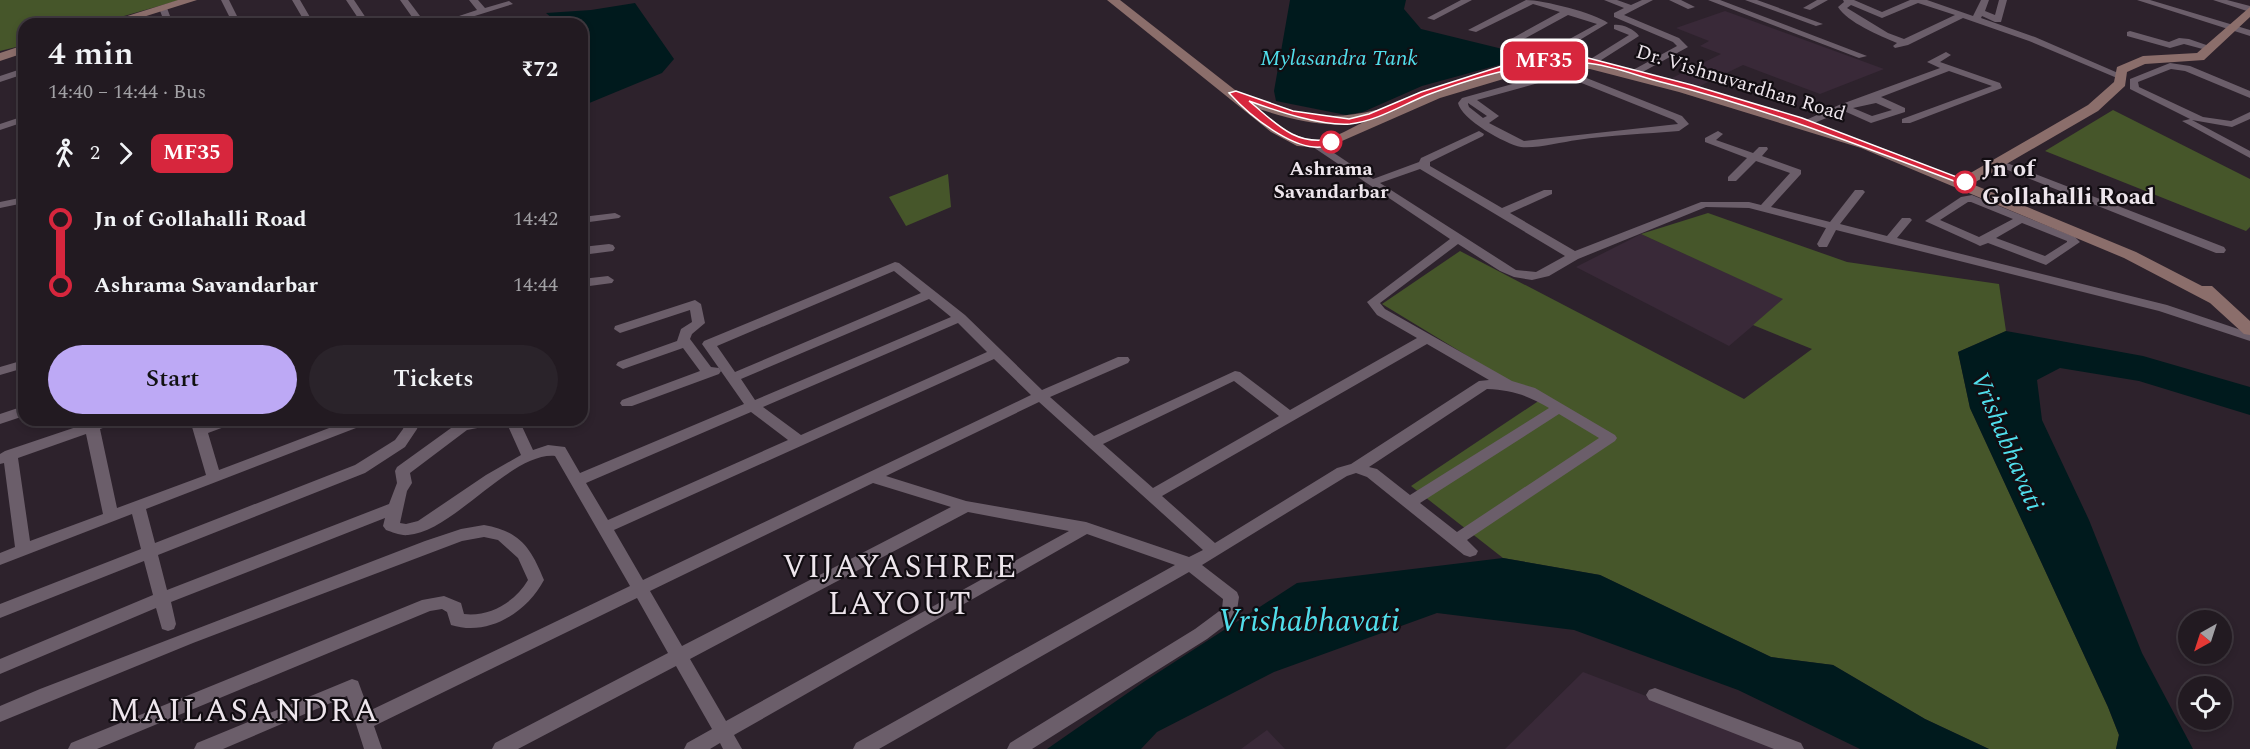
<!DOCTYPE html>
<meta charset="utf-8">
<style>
:root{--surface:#221a21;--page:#2a232a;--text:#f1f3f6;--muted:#a2a1a5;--line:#3f383f;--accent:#bda9f5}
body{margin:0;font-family:Spectral,serif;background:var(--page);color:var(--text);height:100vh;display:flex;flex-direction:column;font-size:22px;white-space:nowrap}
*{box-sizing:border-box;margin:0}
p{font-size:20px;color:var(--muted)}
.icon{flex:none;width:33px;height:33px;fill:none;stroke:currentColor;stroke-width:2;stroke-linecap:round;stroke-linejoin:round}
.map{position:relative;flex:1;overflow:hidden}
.details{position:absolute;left:18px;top:18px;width:570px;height:408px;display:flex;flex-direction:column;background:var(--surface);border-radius:18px;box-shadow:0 3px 9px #0003,0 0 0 2px var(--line)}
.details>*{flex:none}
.badge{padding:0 12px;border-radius:9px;font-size:21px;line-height:39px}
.needle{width:39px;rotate:219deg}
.tools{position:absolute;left:2178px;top:610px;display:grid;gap:12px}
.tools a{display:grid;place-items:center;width:54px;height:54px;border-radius:50%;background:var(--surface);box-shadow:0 3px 9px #0003,0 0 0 2px var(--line);font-size:30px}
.map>.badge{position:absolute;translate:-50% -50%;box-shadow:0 0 0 3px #fff}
.legs{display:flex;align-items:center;gap:9px;height:66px;padding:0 30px;font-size:20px}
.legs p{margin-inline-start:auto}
.overview{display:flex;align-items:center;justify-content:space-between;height:102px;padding:0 30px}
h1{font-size:33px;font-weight:600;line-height:45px}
.cta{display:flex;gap:12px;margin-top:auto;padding:12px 30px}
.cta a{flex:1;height:69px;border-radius:36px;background:var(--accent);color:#111;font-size:24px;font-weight:600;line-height:69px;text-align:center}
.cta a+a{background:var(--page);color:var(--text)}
ul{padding:0 30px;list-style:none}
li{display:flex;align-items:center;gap:21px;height:66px;font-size:22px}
li i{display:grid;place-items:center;width:9px;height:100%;margin:0 8px;background:currentColor}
li i::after{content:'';width:15px;height:15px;margin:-8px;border:4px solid;border-radius:50%;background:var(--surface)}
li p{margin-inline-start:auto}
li:first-child i{background:linear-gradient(#0000 50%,currentColor 0)}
li:last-child i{background:linear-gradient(currentColor 50%,#0000 0)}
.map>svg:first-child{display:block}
.built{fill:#392938}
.green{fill:#46562a}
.water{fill:#001a1d}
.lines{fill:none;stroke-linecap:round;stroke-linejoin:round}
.street{fill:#6b5e6a;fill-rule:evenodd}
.secondary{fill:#8b6e6b;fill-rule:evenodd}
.line-1{fill:#d7263d;stroke:#fff;stroke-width:1.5}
.stop-1-dot{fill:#fff;stroke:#d7263d;stroke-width:3}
.labels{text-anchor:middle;stroke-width:4.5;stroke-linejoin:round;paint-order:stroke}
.far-street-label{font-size:20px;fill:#ede5ec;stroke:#120d12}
.far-stop-label{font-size:20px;font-weight:bold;fill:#ede5ec;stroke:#120d12}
.far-water-label{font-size:22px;font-style:italic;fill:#50deeb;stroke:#120d12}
.stop-label{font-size:24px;font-weight:bold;fill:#ede5ec;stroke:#120d12;text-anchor:start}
.water-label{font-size:26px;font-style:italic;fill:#50deeb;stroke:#120d12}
.near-neighbourhood-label{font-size:32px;letter-spacing:1.5px;fill:#ede5ec;stroke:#120d12}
.near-water-label{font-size:32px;font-style:italic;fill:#50deeb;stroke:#120d12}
.near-quarter-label{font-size:33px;letter-spacing:1.5px;fill:#ede5ec;stroke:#120d12}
</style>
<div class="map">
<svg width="2250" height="749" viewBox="0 0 2250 749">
<rect width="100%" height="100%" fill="#2d222c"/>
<path class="built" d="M1725,11L1884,69L1820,94L1743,65L1700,86L1672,78L1721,54L1700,46L1709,41L1676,28Z
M1641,234L1784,299L1729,346L1576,267Z
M1583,672L1785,749H1505Z
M1267,730L1285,749H1241Z"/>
<path class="green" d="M0,0H180L96,24H24V45L0,51Z
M2113,110L2250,179V227L2246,231L2045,151Z
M948,174L951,207L906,226L889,197Z
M1708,213L1847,262L1999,284L2006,331L1958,352L1970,408L2108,707L2119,735L2116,749H1989L1925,719L1833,665L1771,657L1600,575L1503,558L1411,486L1540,400L1382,304L1460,251L1744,399L1812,349L1753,325L1783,299L1641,234Z"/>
<path class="water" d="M1290,0H1406L1404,9L1421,29L1531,56L1422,86L1363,112L1346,115L1276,101L1274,91Z
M635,3L674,59L662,73L582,106V24H559L546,13L591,10Z
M2006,331L2143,356L2250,387V415L2139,381L2060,368L2037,380L2042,420L2089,520L2142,653L2193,749H2116L2119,735L2108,707L1970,408L1958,352Z
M1503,558L1600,575L1771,657L1833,665L1925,719L1989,749H1860L1738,690L1574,630L1437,613L1274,672L1157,732L1141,749H1047L1145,681L1297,583Z"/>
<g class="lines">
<path class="street" d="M221,0H229L241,24H233Z
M292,0H300L314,24H306Z
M346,0H354L370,24H362Z
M400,0H408L426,24H417Z
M469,0H478L485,8L509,1L513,4L449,24H435L477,10Z
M1461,0H1472L1434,20L1427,18Z
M1526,0C1543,0 1595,13 1608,23L1548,59L1561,71L1574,73L1682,116L1689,124L1679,131C1645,134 1610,135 1577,140C1562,142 1535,149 1521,147C1505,144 1461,119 1458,103L1462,98L1552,73C1539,60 1523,53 1511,39L1560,12L1533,4L1476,32L1468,30ZM1568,15L1597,24L1542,54L1527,46L1522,40ZM1560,77L1569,78L1674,120L1678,124L1524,141L1489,123L1499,116L1477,100ZM1468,104V103L1487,116L1483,118L1469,107Z
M1604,0H1617L1631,5L1642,0H1653L1624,15L1679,38L1688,47L1639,74H1633V70L1677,46L1673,42L1614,17V13L1624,8Z
M1669,0H1681L1695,7L1688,9Z
M1708,0H1720L1867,56L1859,58Z
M1745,0H1757L1823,24L1816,26Z
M1817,0H1828L1810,10L1803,8Z
M1843,0H1854L1882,12L1910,0H1927L1973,16L1981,0H1989L1985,11L1995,15L1999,0H2007L2001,22H1995L1982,16L1981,18L2035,37L2125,76L2117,78L2029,41L1963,18L1908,45L1895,48L1893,46L1897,43C1880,36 1847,22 1838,7L1844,2ZM1918,3L1955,15L1904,39L1888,33L1847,8L1851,5L1882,18Z
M2137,0H2150L2250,30V36Z
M2213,0H2227L2250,6V12Z
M163,5L167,8L173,24H165L159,8Z
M525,20L529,24H519Z
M1614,25C1622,24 1634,29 1639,36L1595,64H1589V60L1629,35L1614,29Z
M2130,31L2169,42L2179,38L2189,39L2215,48L2210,51L2184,44L2170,48L2127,36V32Z
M1946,52L1951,55L1940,62L2000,83L2002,88L1910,123H1902V119L1992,86L1949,71L1881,97L1905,108V112L1871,123L1844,111L1804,127L1800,128L1795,125L1839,105L1940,68L1927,62ZM1876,103L1892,110L1872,116L1853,108Z
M2170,63L2190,66L2250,91V98L2185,71L2171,69L2138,82L2139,87L2203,117L2231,121L2250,112V119L2232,127L2192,120L2250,151V158L2182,121L2190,119L2130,89V79Z
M24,68V74L0,82V76Z
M24,116V122L0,130V124Z
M1479,131L1484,134L1483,136L1430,162V166L1502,208L1544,190H1552V194L1510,213L1575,251L1701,202H1749L1761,205L1790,173L1756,161L1736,181H1728V177L1747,158L1705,142V138L1718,131L1723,134L1716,140L1753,153L1759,147H1767L1768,149L1762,156L1801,170V174L1771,207L1830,222L1855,190H1863L1865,192L1840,224L1887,236L1902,218H1910L1912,220L1897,238L2167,305L2250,333V341L2159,311L1836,230L1827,247H1819L1817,244L1826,228L1749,208L1706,207L1578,259L1549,276L1532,280L1514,277L1500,271L1458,244L1380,303L1385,309L1512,381L1535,388L1615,435L1617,438L1615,441L1467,540L1478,551L1476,555L1470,557L1464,555L1367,477L1356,473L1347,476L1202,565L1237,592L1239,597L1236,617L1207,639L1032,749H1007L1010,743L1195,629L1222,609L1223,599L1189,572L879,749H853L856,743L1175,565L1087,534L734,735L742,749H723L720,743L710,749H684L687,743L712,729L676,666L518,749H492L495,743L668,653L637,598L374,726L382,749H364L347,696L223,749H194L197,743L352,679L358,681L369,711L630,586L555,456C511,452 453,532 408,535C401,536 392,532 386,530L383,526L385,518L171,602L176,624L174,629L168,631L162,629L156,608L0,674V659L153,595L144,561L0,618V604L141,549L132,514L0,565V553L15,547L4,463L0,464V454L5,451L97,420H119L117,423L100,429L117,508L206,475L190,420H204L205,424L216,420H237L235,423L208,433L219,470L350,420H371L369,423L146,509L155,543L355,465L395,440L403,429L406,420H420L417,429L405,447L365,473L158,555L167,590L389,504L397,483L395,471L397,467L458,423L470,420H519L533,450L548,445L565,447L580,473L744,404L702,344L704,341L895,262L899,263L965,315L1042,390L1118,357H1128L1130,360L1128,363L1050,397L1094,436L1235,371L1240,372L1290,410L1417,338L1377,315L1367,302L1450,239L1310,145L1315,142L1319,143L1373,179L1419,162L1421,158ZM1420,169L1565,256L1536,272L1516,270L1380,183ZM894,271L921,293L735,372L717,346ZM929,299L951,317L755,400L741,379ZM958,323L987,352L801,435L763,407ZM1427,344L1489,380L1479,381L1351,464L1337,468L1215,543L1162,496ZM994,359L1031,395L643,580L614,530ZM1234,381L1279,416L1153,488L1103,444ZM1487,389C1512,390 1527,395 1549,408L1410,495L1377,469L1369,467ZM1039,402L1203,550L1189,557L1086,522L966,501L886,476ZM751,412L788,440L608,520L586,483ZM1559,414L1599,438L1457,532L1420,503ZM503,423L508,426L521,455L486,475L418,521L406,524L400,523L407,491L412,483L410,473L467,430ZM86,434L103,514L30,541L18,458ZM873,483L951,507L682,646L650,591ZM968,512L1069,531L726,721L690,659Z
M24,144V151L18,150V146Z
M1999,160L2224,247L2226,250L2224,253H2216L1995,165V161Z
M1972,195L2075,237L2080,242L2046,265L1988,243L1980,246L1976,244L1925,221L1961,197ZM1968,202H1971L2013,219L1979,237L1940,220ZM2022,223L2067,241V242L2045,256L1996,238Z
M24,197V203L0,208V202Z
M615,213L621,216L619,218L582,223V217Z
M609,244L613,245L615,248L613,251L582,255V247Z
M608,276L614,280L612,283L582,287V279Z
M695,300L701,304L705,323L692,334L690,339L711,367L719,368L721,371L719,374L632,406H622L620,403L622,400L700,371L683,348L623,369L616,365L618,362L677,341L681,329L692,322L690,310L620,333L614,329L615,326Z
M24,360V368L0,375V367Z
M24,406V416L0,424V414Z
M484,525C520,531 531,548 544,580C527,612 489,637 451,625L447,612L442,609L430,611L97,749H68L71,743L422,600L444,596L461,603L464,614C490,617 515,602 528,580L518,558L498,540L484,537L462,541L193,643L0,722V706L40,689L425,541L461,529Z
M1655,688L1801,743L1804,749H1774L1649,700L1646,695L1649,690Z"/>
<path class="secondary" d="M178,0H197L121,24H102Z
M1107,0H1120L1244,97C1256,95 1272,105 1284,108C1316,118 1344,118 1376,110L1382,114C1436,90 1510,60 1569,59C1599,59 1630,71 1658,78C1761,105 1862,138 1960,179L2088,105L2114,82L2117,67L2143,56L2197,53L2250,7V17L2204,60L2145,64L2127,72L2125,86L2098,111L1972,184L2136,252L2202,286H2212L2250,321V335L2244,334L2210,303L2124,258L1861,148L1679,92L1590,69H1537L1440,98L1326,148L1297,146L1271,132ZM1259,109C1293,120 1328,129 1364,122C1351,128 1338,136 1325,139C1300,145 1276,123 1259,109Z
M24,45V53L0,61V53Z"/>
</g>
<path class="line-1" d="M1588,58L1692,85L1802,118L1970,182L1962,184C1864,147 1767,109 1665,83C1640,77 1612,65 1586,63C1531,60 1478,76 1427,95C1402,105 1377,121 1350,124C1320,126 1277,111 1249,101C1276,123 1294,146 1331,139L1336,142C1305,163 1249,115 1229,93L1236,91L1293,111L1349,119L1369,114L1421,92L1505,65L1538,59Z"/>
<g class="stop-1-dot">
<circle cx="1331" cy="142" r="10"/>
<circle cx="1965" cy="182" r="10"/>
</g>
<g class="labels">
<g class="far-street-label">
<text transform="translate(1741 82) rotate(17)" y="7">Dr. Vishnuvardhan Road</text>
</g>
<g class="far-stop-label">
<text x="1331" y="175">Ashrama<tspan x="1331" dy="23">Savandarbar</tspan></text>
</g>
<g class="far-water-label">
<text x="1339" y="65">Mylasandra Tank</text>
</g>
<g class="stop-label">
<text x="1982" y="176">Jn of<tspan x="1982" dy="28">Gollahalli Road</tspan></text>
</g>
<g class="water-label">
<text transform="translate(2008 441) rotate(67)" y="9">Vrishabhavati</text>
</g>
<g class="near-neighbourhood-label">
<text x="900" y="577">VIJAYASHREE<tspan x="900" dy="37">LAYOUT</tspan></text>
</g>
<g class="near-water-label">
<text x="1309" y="631">Vrishabhavati</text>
</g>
<g class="near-quarter-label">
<text x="244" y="721">MAILASANDRA</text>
</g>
</g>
</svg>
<div class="tools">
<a><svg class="needle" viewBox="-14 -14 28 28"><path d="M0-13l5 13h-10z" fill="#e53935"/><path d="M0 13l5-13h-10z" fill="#a2a1a5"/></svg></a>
<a><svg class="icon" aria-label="locate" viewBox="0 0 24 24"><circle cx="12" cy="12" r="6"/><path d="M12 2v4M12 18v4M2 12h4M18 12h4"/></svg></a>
</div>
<b class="badge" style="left:1544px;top:61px;background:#d7263d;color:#fff">MF35</b>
<section class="details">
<div class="overview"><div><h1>4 min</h1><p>14:40 – 14:44 · Bus</p></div><b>₹72</b></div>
<div class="legs"><svg class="icon" aria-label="walk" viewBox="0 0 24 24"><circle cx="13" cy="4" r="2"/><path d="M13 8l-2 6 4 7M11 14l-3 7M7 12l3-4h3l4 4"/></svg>2<svg class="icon" aria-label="forward" viewBox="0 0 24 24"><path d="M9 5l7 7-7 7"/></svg><b class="badge" style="background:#d7263d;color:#fff">MF35</b></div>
<ul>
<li><i style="color:#d7263d"></i><b>Jn of Gollahalli Road</b><p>14:42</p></li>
<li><i style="color:#d7263d"></i><b>Ashrama Savandarbar</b><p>14:44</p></li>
</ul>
<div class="cta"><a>Start</a><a>Tickets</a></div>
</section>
</div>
